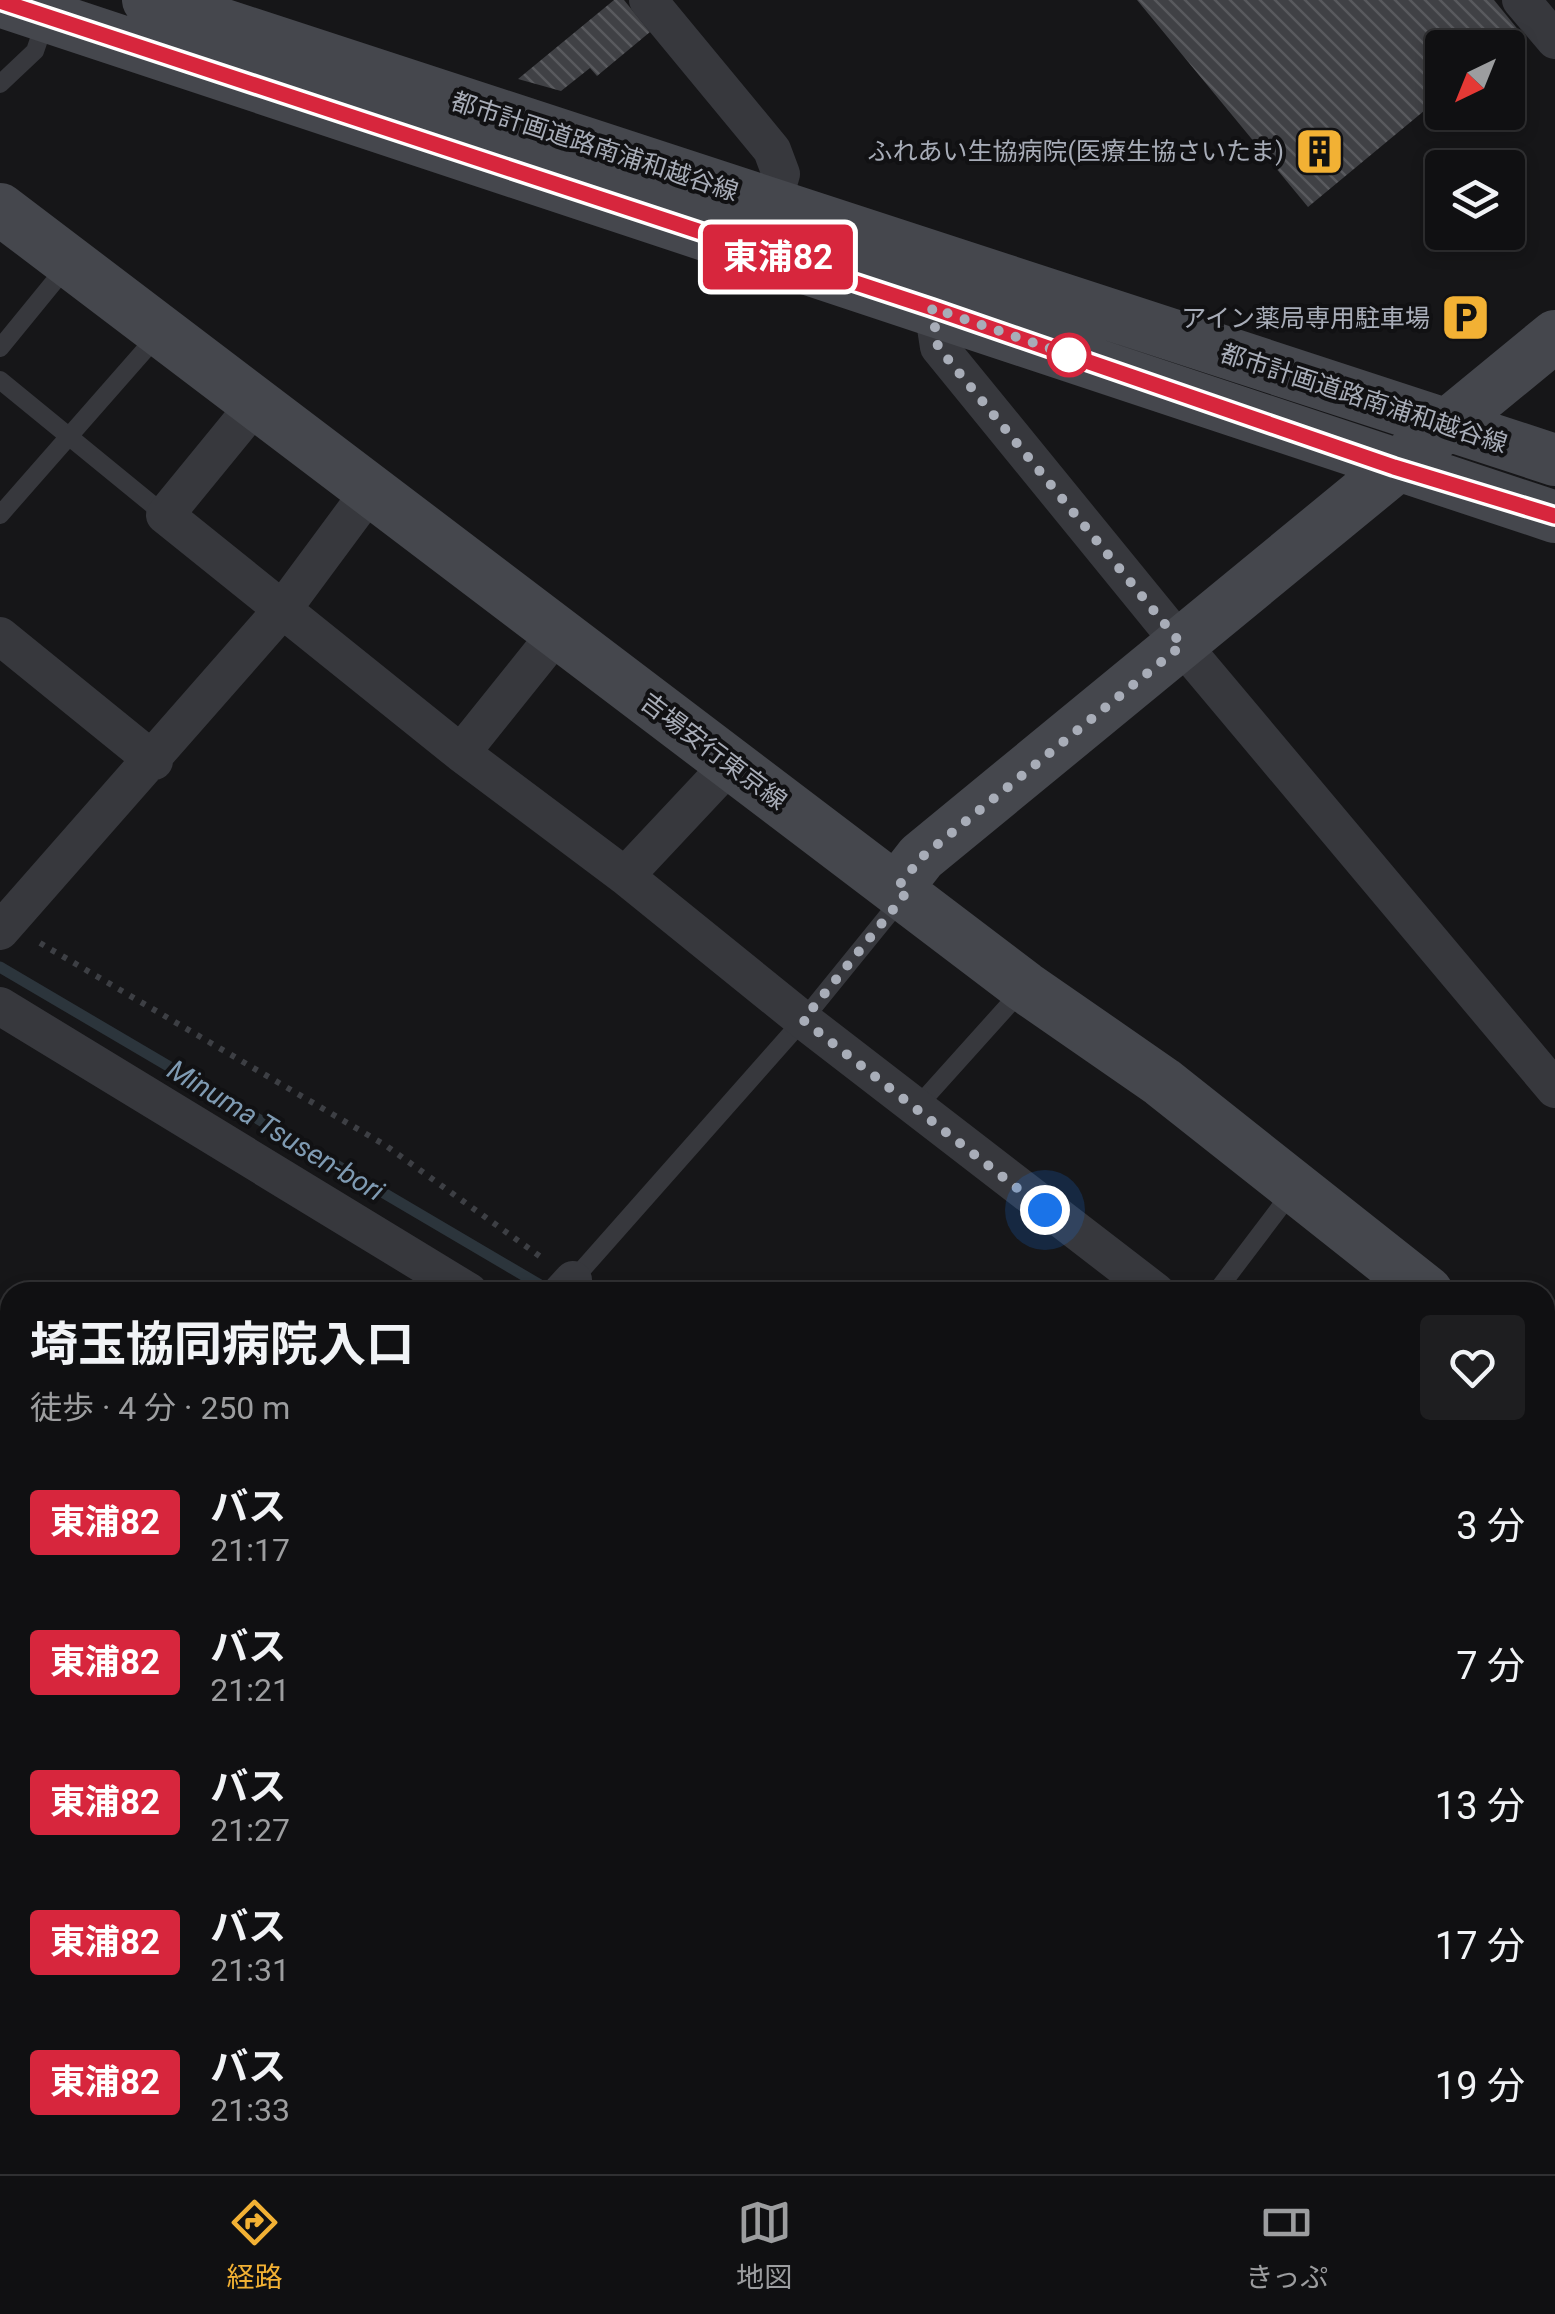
<!DOCTYPE html>
<html lang="ja">
<meta charset="utf-8">
<style>
:root{--surface:#101012;--page:#1e1e20;--text:#f1f3f6;--muted:#9c9d9f;--line:#303032;--accent:#f2b134}
body{margin:0;font-family:Roboto,"Noto Sans JP",sans-serif;background:var(--page);color:var(--text);height:100vh;display:flex;flex-direction:column;font-size:38px;white-space:nowrap}
*{box-sizing:border-box;margin:0}
p{font-size:32px;color:var(--muted)}
.icon{flex:none;width:55px;height:55px;fill:none;stroke:currentColor;stroke-width:2;stroke-linecap:round;stroke-linejoin:round}
.map{position:relative;flex:1;overflow:hidden}
.drawer{position:absolute;left:0px;top:1282px;width:1555px;height:892px;display:flex;flex-direction:column;background:var(--surface);border-radius:30px 30px 0 0;box-shadow:0 5px 15px #0003,0 0 0 2px var(--line)}
.drawer>*{flex:none}
.badge{padding:0 20px;border-radius:8px;font-size:35px;line-height:65px}
.needle{width:65px;rotate:223deg}
.buttons{position:absolute;left:1425px;top:30px;display:grid;gap:20px}
.buttons a{display:grid;place-items:center;width:100px;height:100px;border-radius:10px;background:var(--surface);box-shadow:0 5px 15px #0003,0 0 0 2px var(--line);font-size:50px}
.you{position:absolute;width:50px;height:50px;margin:-25px;border:8px solid #fff;border-radius:50%;background:#1a73e8;box-shadow:0 0 0 15px #1a73e833}
.map>.badge{position:absolute;translate:-50% -50%;box-shadow:0 0 0 5px #fff}
.round{display:grid;place-items:center;flex:none;width:105px;height:105px;border-radius:10px;background:var(--page)}
.headline{display:flex;align-items:center;justify-content:space-between;height:170px;padding:0 30px}
h1{font-size:48px;font-weight:700;line-height:75px}
ul{padding:0;list-style:none}
li{display:flex;align-items:center;gap:30px;height:140px;padding:0 30px}
li div{flex:1}
li b{display:block;font-size:38px}
li em{font-style:normal}
li .badge{min-width:110px;font-weight:700;text-align:center}
.dock{display:flex;justify-content:space-around;align-items:center;height:140px;border-top:2px solid var(--line);background:var(--surface);font-size:28px;color:var(--muted)}
.dock a{display:grid;justify-items:center;gap:5px}
.dock .on{color:var(--accent)}
.map>svg:first-child{display:block}
.water{fill:url(#water-ripples)}
.lines{fill:none;stroke-linecap:round;stroke-linejoin:round}
.stream{stroke:#2c353c;stroke-width:11}
.building{fill:url(#building-back-hatch)}
.path{stroke:#3d3f44;stroke-width:6;stroke-dasharray:5 8;stroke-linecap:butt}
.lane{stroke:#37383d;stroke-width:18}
.street{stroke:#37383d;stroke-width:38}
.secondary{stroke:#45474d;stroke-width:52}
.line-casing{stroke:#fff;stroke-width:22}
.line{stroke:#d7263d;stroke-width:15}
.walk{stroke:#a8adb8;stroke-width:10;stroke-dasharray:0 18}
.stop-dot{fill:#fff;stroke:#d7263d;stroke-width:5}
.labels{text-anchor:middle;stroke-width:8;stroke-linejoin:round;paint-order:stroke}
.street-label{font-size:25px;fill:#a8adb8;stroke:#111113}
.poi-label{font-size:25px;fill:#a8adb8;stroke:#111113;text-anchor:end}
.water-label{font-size:28px;font-style:italic;fill:#7f9bb3;stroke:#111113}
</style>
<div class="map">
<svg width="1555" height="2174" viewBox="0 0 1555 2174">
<defs>
<pattern id="water-ripples" width="26" height="14" patternUnits="userSpaceOnUse" patternTransform="scale(2.5)"><rect width="26" height="14" fill="#2c353c"/><path d="M2 4q2-2 4 0t4 0M15 11q2-2 4 0t4 0" fill="none" stroke="#485056"/></pattern>
<pattern id="building-back-hatch" width="6" height="6" patternUnits="userSpaceOnUse" patternTransform="scale(2.5)"><rect width="6" height="6" fill="#404145"/><path d="M-1 5l2 2M0 0l6 6M5-1l2 2" fill="none" stroke="#595a5e"/></pattern>
</defs>
<rect width="100%" height="100%" fill="#161618"/>
<path class="water" d="M1555,1651V1783L1545,1794V1661Z
M1088,2165H1209L1201,2174H1080Z"/>
<g class="lines">
<path class="stream" d="M0,967L552,1292
M69,2174L77,2165"/>
</g>
<path class="building" d="M614,0H624L650,32L597,76L590,68L561,91L518,79Z
M1137,0H1494L1520,32L1501,48H1442V96L1308,207Z"/>
<g class="lines">
<path class="path" d="M40,943L385,1145L545,1260
M1545,1881L1555,1870
M24,2174L32,2165
M1016,2174L1024,2165
M1283,2174L1291,2165"/>
<path class="lane" d="M0,84L35,51L45,22
M0,348L67,266
M0,380L165,515
M0,515L158,335
M916,1108L1023,989
M573,1280L803,1020L902,898
M1216,1292L1294,1189"/>
<path class="street" d="M648,0L772,150L781,174L772,205
M1521,0L1555,40
M933,308L939,347L1182,645L1555,1089
M255,405L165,515L461,753L625,876L803,1020L1156,1292
M0,636L154,761
M461,753L558,632
M625,876L731,763
M0,931L282,610L370,491
M0,1006L469,1292
M562,1292L573,1280
M0,1518L10,1524
M1545,1593L1555,1583"/>
<path class="secondary" d="M148,0L1555,460
M0,1L1555,517
M0,209L1025,987L1162,1082L1427,1292
M896,889L921,857L1555,336
M1545,1385L1555,1393"/>
</g>
<g class="lines">
<defs>
<path id="line" d="M0,1L932,308L1394,467L1555,516"/>
</defs>
<use href="#line" class="line-casing"/>
<use href="#line" class="line"/>
<path class="walk" d="M1045,1210L803,1020L904,896L896,889L922,857L1182,645L938,347L932,308L1075,357L1069,355"/>
</g>
<defs>
<symbol id="building-square" viewBox="-11 -11 22 22"><rect x="-9" y="-9" width="18" height="18" rx="4" fill="#f2b134" stroke="#111113"/><path d="M-4-6H4V6H1V3H-1V6H-4ZM-2.5-4.3h1.7v1.8h-1.7ZM.8-4.3h1.7v1.8H.8ZM-2.5-1h1.7V.8h-1.7ZM.8-1h1.7V.8H.8Z" fill="#111"/></symbol>
<symbol id="parking-square" viewBox="-11 -11 22 22"><rect x="-9" y="-9" width="18" height="18" rx="4" fill="#f2b134" stroke="#111113"/><path d="M-3.5-5.5H1a3.5 3.5 0 0 1 0 7H-1V5.5H-3.5ZM-1-3.4V-.6H.8a1.4 1.4 0 0 0 0-2.8Z" fill="#111"/></symbol>
</defs>
<g fill-rule="evenodd">
<use href="#building-square" x="1292" y="124" width="55" height="55"/>
<use href="#parking-square" x="1438" y="290" width="55" height="55"/>
</g>
<circle class="stop-dot" cx="1069" cy="355" r="20"/>
<g class="labels">
<g class="street-label">
<text transform="translate(595 146) rotate(18)" y="9">都市計画道路南浦和越谷線</text>
<text transform="translate(1364 398) rotate(18)" y="9">都市計画道路南浦和越谷線</text>
<text transform="translate(714 751) rotate(37)" y="9">吉場安行東京線</text>
</g>
<g class="poi-label">
<text x="1284" y="160">ふれあい生協病院(医療生協さいたま)</text>
<text x="1430" y="327">アイン薬局専用駐車場</text>
</g>
<g class="water-label">
<text transform="translate(276 1130) rotate(31)" y="10">Minuma Tsusen-bori</text>
</g>
</g>
</svg>
<div class="buttons">
<a><svg class="needle" viewBox="-14 -14 28 28"><path d="M0-13l5 13h-10z" fill="#e53935"/><path d="M0 13l5-13h-10z" fill="#9c9d9f"/></svg></a>
<a><svg class="icon" aria-label="layers" viewBox="0 0 24 24"><path d="M12 4l9 5-9 5-9-5zM3 14l9 5 9-5"/></svg></a>
</div>
<div class="you" style="left:1045px;top:1210px"></div>
<b class="badge" style="left:778px;top:257px;background:#d7263d;color:#fff">東浦82</b>
<section class="drawer">
<div class="headline"><div><h1>埼玉協同病院入口</h1><p>徒歩 · 4 分 · 250 m</p></div><a class="round"><svg class="icon" aria-label="heart" viewBox="0 0 24 24"><path d="M12 20l-8-8c-3-5 5-10 8-4 3-6 11-1 8 4z"/></svg></a></div>
<ul>
<li><span class="badge" style="background:#d7263d;color:#fff">東浦82</span><div><b>バス</b><p>21:17</p></div><em>3 分</em></li>
<li><span class="badge" style="background:#d7263d;color:#fff">東浦82</span><div><b>バス</b><p>21:21</p></div><em>7 分</em></li>
<li><span class="badge" style="background:#d7263d;color:#fff">東浦82</span><div><b>バス</b><p>21:27</p></div><em>13 分</em></li>
<li><span class="badge" style="background:#d7263d;color:#fff">東浦82</span><div><b>バス</b><p>21:31</p></div><em>17 分</em></li>
<li><span class="badge" style="background:#d7263d;color:#fff">東浦82</span><div><b>バス</b><p>21:33</p></div><em>19 分</em></li>
</ul>
</section>
</div>
<nav class="dock">
<a class="on"><svg class="icon" aria-label="directions" viewBox="0 0 24 24"><path d="M12 3l9 9-9 9-9-9zM9 14v-3h6M13 9l2 2-2 2"/></svg>経路</a>
<a><svg class="icon" aria-label="map" viewBox="0 0 24 24"><path d="M3 6l6-2 6 2 6-2v14l-6 2-6-2-6 2zM9 4v14M15 6v14"/></svg>地図</a>
<a><svg class="icon" aria-label="tickets" viewBox="0 0 24 24"><path d="M3 7h18v10H3zM15 7v10"/></svg>きっぷ</a>
</nav>
